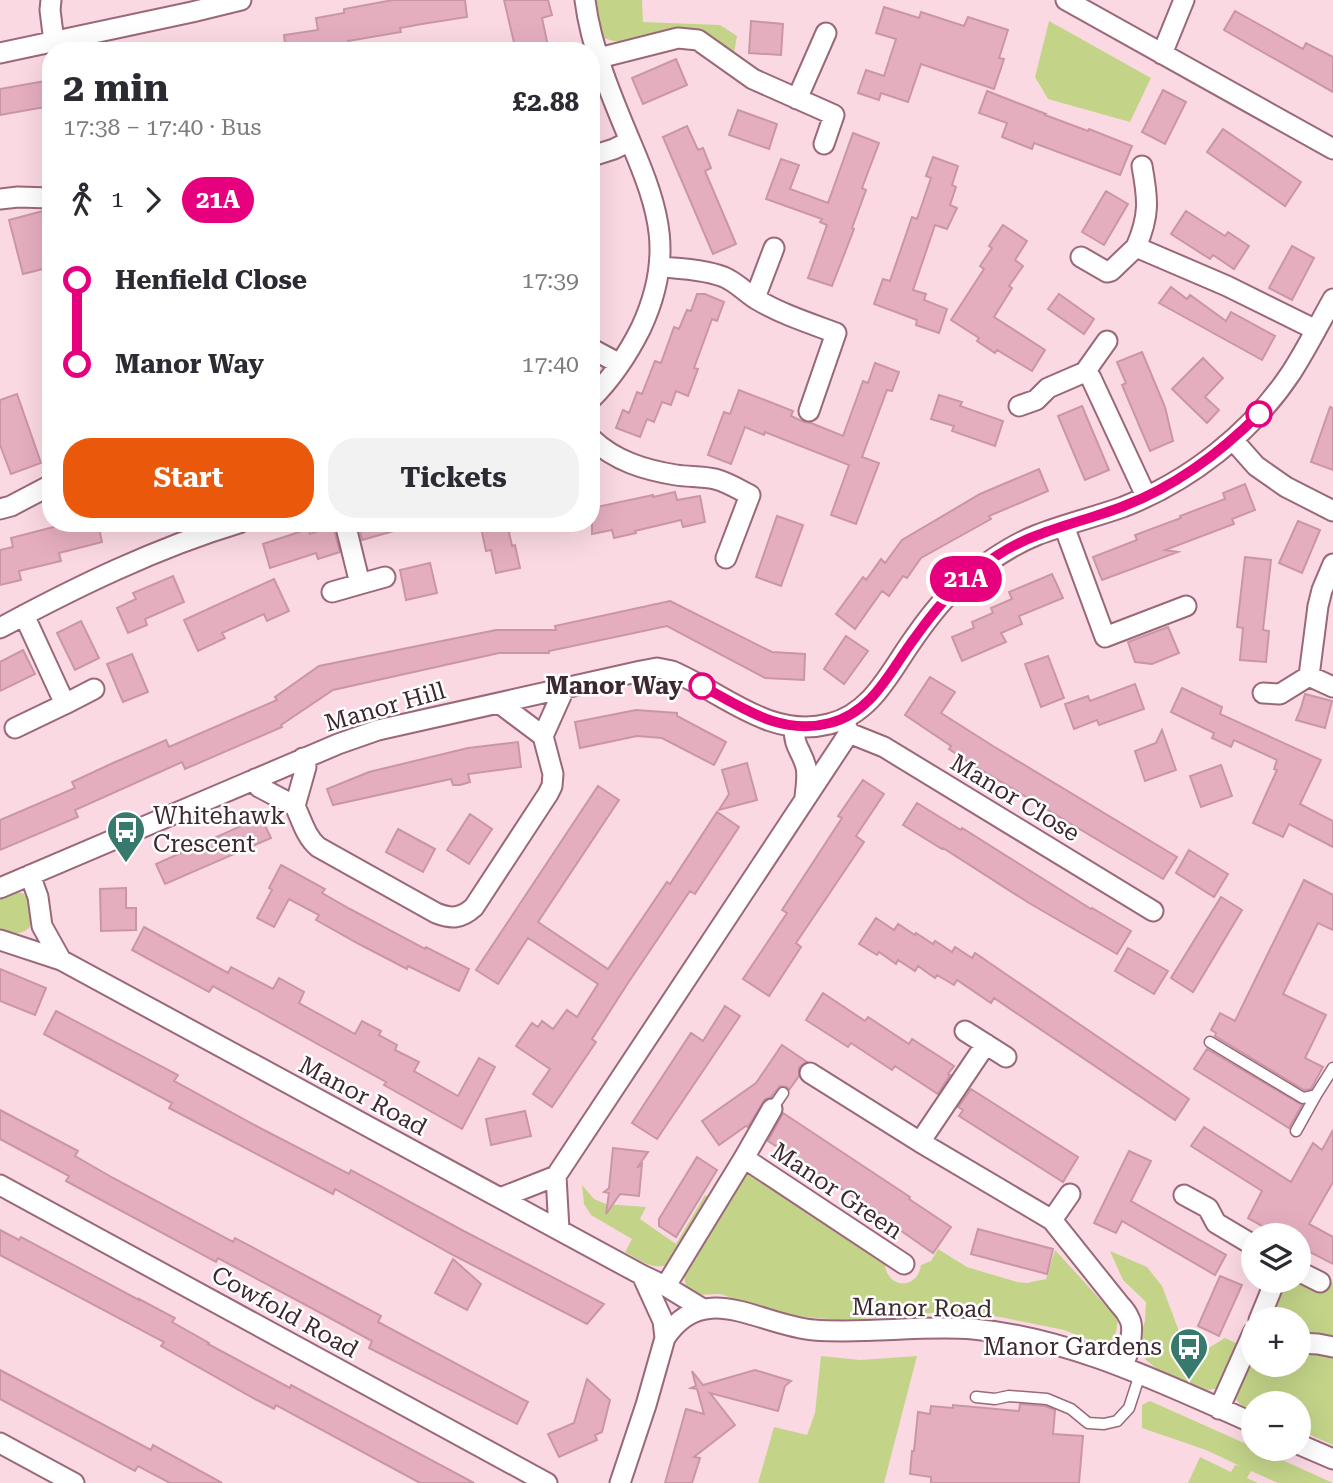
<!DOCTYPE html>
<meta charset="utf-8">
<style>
:root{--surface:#fff;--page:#f2f2f3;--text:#2b2b33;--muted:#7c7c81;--accent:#ea580c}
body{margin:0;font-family:"Roboto Serif",serif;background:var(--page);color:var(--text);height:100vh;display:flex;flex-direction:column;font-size:26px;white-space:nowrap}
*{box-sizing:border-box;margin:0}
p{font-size:23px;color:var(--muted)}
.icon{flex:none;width:38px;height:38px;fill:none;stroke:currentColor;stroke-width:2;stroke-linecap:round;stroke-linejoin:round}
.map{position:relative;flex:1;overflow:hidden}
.sheet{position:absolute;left:42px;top:42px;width:558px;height:490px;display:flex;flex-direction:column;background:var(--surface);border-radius:28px;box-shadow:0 7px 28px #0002}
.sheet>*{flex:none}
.badge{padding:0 14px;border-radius:23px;font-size:24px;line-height:46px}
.controls{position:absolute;left:1241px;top:1223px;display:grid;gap:14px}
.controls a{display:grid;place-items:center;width:70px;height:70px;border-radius:50%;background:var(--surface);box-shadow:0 7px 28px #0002;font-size:35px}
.map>.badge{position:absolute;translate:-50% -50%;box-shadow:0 0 0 4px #fff}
.legs{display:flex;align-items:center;gap:10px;height:77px;padding:0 21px;font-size:23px}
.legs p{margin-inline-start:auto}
.head{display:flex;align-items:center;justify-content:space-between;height:119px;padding:0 21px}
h1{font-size:38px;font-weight:700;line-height:52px}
.button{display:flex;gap:14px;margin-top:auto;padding:14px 21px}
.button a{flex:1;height:80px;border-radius:28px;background:var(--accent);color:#fff;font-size:28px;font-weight:700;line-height:80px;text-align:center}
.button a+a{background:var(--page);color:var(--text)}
ul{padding:0 21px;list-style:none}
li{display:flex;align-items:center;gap:24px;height:84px;font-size:26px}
li i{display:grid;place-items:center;width:10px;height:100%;margin:0 9px;background:currentColor}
li i::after{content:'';width:18px;height:18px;margin:-9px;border:5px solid;border-radius:50%;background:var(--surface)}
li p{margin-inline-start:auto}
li:first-child i{background:linear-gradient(#0000 50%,currentColor 0)}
li:last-child i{background:linear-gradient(currentColor 50%,#0000 0)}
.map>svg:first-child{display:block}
.green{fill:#c3d489}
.building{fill:#e5aebf;stroke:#ca96a6;stroke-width:2}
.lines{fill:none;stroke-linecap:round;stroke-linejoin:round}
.lane-casing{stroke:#9a6878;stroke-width:13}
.street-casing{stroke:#9a6878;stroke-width:23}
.lane{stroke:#fff;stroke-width:10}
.street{stroke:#fff;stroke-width:19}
.line-1-casing{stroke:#fff;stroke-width:16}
.line-1{stroke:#e6007e;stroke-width:10}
.stop-1-dot{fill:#fff;stroke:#e6007e;stroke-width:3.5}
.labels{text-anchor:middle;stroke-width:5;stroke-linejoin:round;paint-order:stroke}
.stop-label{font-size:24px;font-weight:bold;fill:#3e282f;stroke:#fff;text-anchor:end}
.street-label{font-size:24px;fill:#3e282f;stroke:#fff}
.poi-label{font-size:24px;fill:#3e282f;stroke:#fff;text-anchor:start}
</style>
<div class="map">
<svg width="1333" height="1483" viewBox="0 0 1333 1483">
<rect width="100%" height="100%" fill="#fbd9e3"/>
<path class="green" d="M591,0H642L643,22L720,25L737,36L734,53L699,33L631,42L613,41L604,38L591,10Z
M1049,21L1151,78L1130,122L1048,99L1035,77Z
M18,892L24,894C39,920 34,940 0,931V899Z
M750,1170L885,1261C884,1288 917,1292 921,1265L931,1261L938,1249L967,1267L1017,1282L1027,1283L1046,1279L1055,1250L1118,1319L1116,1332L1111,1342L1103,1345L1064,1330L1000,1317L947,1311L897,1317L839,1320L795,1316L760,1307L720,1294L694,1295C686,1288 684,1283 684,1272L739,1174Z
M582,1185L594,1199L606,1204L646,1207L640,1219L676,1244L705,1195L711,1200L673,1262C655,1273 642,1261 625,1252L632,1239L591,1215L584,1204Z
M1110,1251L1147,1267L1162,1286L1180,1334L1197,1345L1207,1349L1225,1338L1242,1346L1219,1388L1208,1390L1157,1369L1146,1360L1141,1350L1140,1336L1145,1321L1146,1302L1123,1280Z
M1299,1279L1322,1292L1329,1281L1333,1283V1339L1299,1338L1298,1320H1266L1283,1283L1286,1281H1298Z
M1299,1348L1328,1355L1333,1358V1445L1299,1430L1298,1404H1253V1410C1242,1405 1236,1405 1234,1391L1253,1353V1365H1298Z
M821,1356L860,1360L917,1356L884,1483H758L774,1427L807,1435L815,1413Z
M1150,1401L1253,1447V1449H1258L1333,1483H1278L1251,1471L1247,1478L1258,1483H1188L1200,1457L1231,1472L1235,1465L1240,1466L1206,1450L1142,1428V1405Z"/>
<path class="building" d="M393,0H465L467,17L422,24L400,28L401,32L348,41L349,47L326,51H286L284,35L318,30L316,18L344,13V9Z
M504,0H548L552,15L542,18L549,51H516Z
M884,7L919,18L921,12L964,26L968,17L1008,30L999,58L1004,59L994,89L921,64L908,102L881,93L879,100L858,93L866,70L884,76L896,39L876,33Z
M1235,11L1303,49L1306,43L1333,57V92L1224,30Z
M751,21L783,24L781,55L749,53Z
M676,59L687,85L643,104L632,78Z
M51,80V106L0,115V89Z
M1163,90L1186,102L1165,144L1142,132Z
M987,91L1046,114L1045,115L1088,131L1089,129L1132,146L1120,175L1034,143L1032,149L1002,137L1007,123L979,113Z
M738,110L777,124L769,149L729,135Z
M687,126L698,150L703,148L711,168L705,171L736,244L713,254L663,137Z
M1223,129L1301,182L1285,206L1207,152Z
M853,133L879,143L862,188L866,190L852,228L854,229L832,286L808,278L827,225L820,222L822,219L766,199L781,159L799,165L790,189L828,203Z
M933,157L958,166L952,185L956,187L950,205L957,208L947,229L935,225L913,290L926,294L924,300L947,309L939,333L916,325L917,320L874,304L883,279L890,281L912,217L917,219L931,178L926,176Z
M1106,191L1128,204L1104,245L1082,232Z
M43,211L51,240V267L23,274L9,220Z
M1186,211L1225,236L1228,232L1249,246L1234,269L1213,255L1210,259L1171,234Z
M1003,225L1027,241L1015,260L1023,266L1009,286L1012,288L994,317L1045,350L1032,371L997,350L995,353L977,341L979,338L951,320L984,269L980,266L992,248L989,246Z
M1292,246L1314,258L1292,300L1269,288Z
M1171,287L1187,299L1190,295L1226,321L1231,312L1275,336L1262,360L1159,303Z
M697,294H705L724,302L717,321L712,319L694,368L698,369L688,396L676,391L671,405L662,402L654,422L647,419L640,437L616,428L623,410L629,413L637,392L642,394L655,361L661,363L674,327L679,329L687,310L691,311Z
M1059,294L1094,319L1084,334L1048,309Z
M1142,352L1165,407L1173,441L1150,451L1122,385L1126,383L1117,362Z
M1203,358L1223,378L1205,397L1219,410L1207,423L1172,389Z
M875,363L899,372L892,391L887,390L862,457L879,463L856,524L831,515L849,465L765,432L764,435L745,427L731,464L708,455L724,412L730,414L739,390L793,411L791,416L804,422L811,423L843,436L863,381L868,383Z
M17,394L41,463L11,474L0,445V400Z
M939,395L962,402L960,406L1003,421L995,446L952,431L954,426L931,419Z
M1082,406L1109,470L1085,480L1058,416Z
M1330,407L1333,408V470L1311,462Z
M1039,469L1048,491L989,516L991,519L921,558L907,578L903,576L889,596L882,591L855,629L836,614L863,577L866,580L881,559L885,563L902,540L980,494Z
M1245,484L1255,510L1232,519L1234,524L1165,550L1178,552L1102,580L1093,557L1137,540L1135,535L1181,518L1180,516L1225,499L1223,493Z
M675,492L677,500L700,496L705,522L683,527L681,520L635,531L636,533L614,538L612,530L592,534V508L653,495V497Z
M777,516L803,525L781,586L756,577Z
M1298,521L1320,530L1302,573L1279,563Z
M69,523H98L102,542L59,553L61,561L19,571L21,580L0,585V550L13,547L11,538Z
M358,523H400L401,529L362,540Z
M480,523H507L512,546L515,545L520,568L496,573L491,550L486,551Z
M333,526L340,552L318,559L316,553L270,568L263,544L308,529L310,534Z
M1245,557L1271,560L1263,630L1269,631L1266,662L1240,660L1243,628L1237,627Z
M430,563L437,593L406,600L400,570Z
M1052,574L1063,598L1019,616L1022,624L1001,633L1006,642L962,661L952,637L974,628L972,622L993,613L991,608L1012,599L1009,592Z
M173,576L184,602L145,619L147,625L128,633L117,608L136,599L133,593Z
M274,579L289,611L267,621L264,614L222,633L225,638L198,651L184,620Z
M670,601L772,652L805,654L804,680L765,678L667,626L549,651V653H499L333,690L281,725L282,727L185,769L182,762L75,810L78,817L0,850V820L75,788L72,782L113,763L166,740L169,747L277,700L275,697L319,666L496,630H556L555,626Z
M81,621L99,658L75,670L57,633Z
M1168,627L1179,653L1152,664L1135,662L1128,642Z
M846,636L868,651L844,684L824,669Z
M23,650L35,674L0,691V662Z
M132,654L148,692L123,702L107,664Z
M1048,656L1064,698L1041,707L1025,664Z
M930,677L955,692L941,713L993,746L1177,857L1163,879L968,762L949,749L951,746L905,715Z
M1135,684L1144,709L1099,725L1097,720L1074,729L1065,704L1088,696L1090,701Z
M1182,688L1222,707L1220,714L1321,760L1300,804L1333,821V847L1289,824L1283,837L1253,823L1277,770L1274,769L1277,760L1234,740L1231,747L1212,738L1214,733L1171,712Z
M1305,694L1332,701L1325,728L1296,720L1301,708Z
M636,710L677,713V716L726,742L714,765L662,738L637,736L580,748L575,722Z
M1162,730L1176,770L1145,781L1135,751L1156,743Z
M518,742L521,767L468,774L470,782L460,785H453L451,779L333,805L327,789L369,772L468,748Z
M747,763L757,800L719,810L729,794L722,770Z
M1221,765L1232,796L1201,807L1190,776Z
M863,780L884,794L856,836L864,842L796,943L801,947L769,996L743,979L787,913L782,910L842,818L838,816Z
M598,786L619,800L538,922L608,969L667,882L670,884L717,812L739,827L695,894L690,891L628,983L592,1039L596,1042L552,1107L533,1094L550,1069L516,1046L532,1023L538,1027L542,1021L553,1029L567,1010L577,1017L598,984L528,938L498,984L476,970Z
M917,803L961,830L962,828L1091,909L1092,908L1131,931L1117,954L1029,903L943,848L942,849L903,825Z
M470,814L492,829L469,864L447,850Z
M261,817L271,838L165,884L156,864Z
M398,829L435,849L423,872L386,852Z
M1189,850L1228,874L1214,897L1176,873Z
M281,865L325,889L322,893L350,909L425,949L426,947L469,969L459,991L408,966L407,969L359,944L316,920L319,915L289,899L274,927L257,918L272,890L269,888Z
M1304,880L1333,895V930L1318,923L1283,994L1326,1015L1305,1058L1323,1067L1311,1089L1304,1090L1215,1036L1216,1033L1211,1030L1220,1013L1235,1021Z
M126,888V908H136V930L101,931L100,889Z
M1221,897L1242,910L1193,992L1171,978Z
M876,918L894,930L898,924L915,935L916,933L933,944L935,941L952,952L955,947L972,958L975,953L1189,1099L1175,1120L994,998L991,1003L957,980L954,985L937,975L935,978L918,966L915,971L898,960L896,964L879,952L877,955L859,944Z
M144,927L228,973L231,967L273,989L279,978L304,992L299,1003L355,1034L362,1021L381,1031L379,1035L397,1045L395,1050L419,1062L414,1071L458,1096L479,1058L495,1067L462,1129L384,1085L386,1082L260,1012L213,986L209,992L132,950Z
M1128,948L1168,971L1154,994L1115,971Z
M0,969L46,988L35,1015L0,1001Z
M823,993L865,1021L868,1017L909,1044L912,1039L954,1066L948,1074L950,1075L938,1094L895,1066L892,1070L851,1043L848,1047L806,1020Z
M725,1006L740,1016L657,1139L632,1123L691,1033L703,1041Z
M56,1011L178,1075L174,1081L260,1128L349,1174L351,1170L460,1229L604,1304L587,1324L455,1256L335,1189L333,1194L169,1108L172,1103L44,1034Z
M782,1045L807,1062L799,1067V1076L789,1090L787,1087L780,1086L771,1097L765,1099L748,1127L746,1126L719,1145L702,1121L756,1083Z
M1207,1049L1302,1105L1289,1128L1194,1069Z
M971,1089L1078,1157L1063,1182L959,1116L963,1110L958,1107Z
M0,1110L78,1151L75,1156L113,1178L233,1242L235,1238L306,1276L381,1316L378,1322L528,1402L517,1424L369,1348L372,1341L317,1311L218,1258L216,1262L66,1181L69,1176L0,1139Z
M525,1111L531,1136L491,1145L486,1119Z
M783,1113L910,1197L909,1199L951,1227L933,1253L897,1228L898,1226L874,1210L768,1141Z
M1204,1127L1291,1182L1313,1143L1322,1150L1333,1130V1182L1309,1224L1333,1237V1264L1298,1246V1236H1280L1248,1218L1262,1191L1191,1146Z
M613,1148L648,1152L637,1168L642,1164L639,1196L620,1194L606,1214L609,1193L604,1192L609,1188Z
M1129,1151L1151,1161L1131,1201L1226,1255L1215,1275L1122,1221L1116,1233L1094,1223Z
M697,1157L717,1170L676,1237L659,1226V1219Z
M978,1229L1053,1249L1047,1274L971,1254Z
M0,1230L19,1240L21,1237L139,1300V1299L175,1318L172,1322L209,1343L208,1344L290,1388L291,1385L474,1483H420L276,1405L274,1409L255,1399L161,1346L164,1342L0,1255Z
M453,1259L481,1284L467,1310L435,1293Z
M1220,1276L1242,1285L1219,1336L1198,1326Z
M0,1370L151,1450L153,1445L222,1483H170L138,1466L135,1471L0,1399Z
M755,1370L791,1381L785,1386L778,1411L710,1393L735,1425L694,1457L700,1458L692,1483H665L686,1409L704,1414L697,1389L691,1388L696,1386L692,1371L703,1385Z
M587,1379L610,1400L602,1432L595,1435L597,1440L559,1457L548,1434L574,1423Z
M1020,1404L1045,1406L1055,1410L1053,1434L1083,1436L1079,1483H931V1477L910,1474L912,1451H914L918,1412L930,1414L931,1406L953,1408V1405L1019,1411Z"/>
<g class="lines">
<defs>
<path id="lane" d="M1210,1042L1303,1098L1316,1095L1333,1068
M772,1109L783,1093
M1296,1131L1316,1095
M976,1397L995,1399L1009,1396L1047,1399L1071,1409L1088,1423L1104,1424L1117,1421L1129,1408L1140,1374"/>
<path id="street" d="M51,0L50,10L54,42
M585,0C591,48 612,98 631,143C660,211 674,257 641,328C628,354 612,378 592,398
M1066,0L1333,149
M0,53L192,12L241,0
M1162,54L1184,0
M599,58L678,38L698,40L753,79L834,115L824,144
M797,99L826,33
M592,156L614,149L630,141
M0,199L18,197L51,198
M1136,247C1150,215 1148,199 1142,166
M1081,257L1107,272L1111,271L1136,247L1227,286L1316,330
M659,267C679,268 706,270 724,277C736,282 745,292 756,299C781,314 809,323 836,333L809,411
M755,298L774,248
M592,349L620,364
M1085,372L1107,341
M1019,406L1036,400L1048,388L1085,372L1091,378L1146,496
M592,439C615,461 645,470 676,475C689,477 702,476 715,479C727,482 738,489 750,495L726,558
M1233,440L1256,466L1286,487L1333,511
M0,509L11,506L51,485
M1064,526L1105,637L1186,606
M1333,564L1322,590L1318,606L1309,676L1333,687
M360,584L385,577
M332,592L360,584L345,523
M0,628C76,587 156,548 239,523
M1263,693L1280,694L1309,676
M499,703L543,736
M65,704L94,689
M794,727C794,748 801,749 806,767C808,776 806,787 805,797
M15,728L65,704L24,615
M849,733L884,747L1153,911
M255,779L259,787L295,806C302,821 306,837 318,847L436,913C451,919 461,919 474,907L548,794L552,786L553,774L543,736L564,689
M295,806L306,767L303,758
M30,875L38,897L42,926L61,960
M0,888L338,744L378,730L641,671L657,668L672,671C724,693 769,739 829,724C870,714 888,676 910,644C925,622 941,600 961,583C984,564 1009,546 1037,535C1065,524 1095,517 1123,507C1190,481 1251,433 1291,373C1306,350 1319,324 1333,299
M0,940L61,960L642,1275L667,1287L703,1309
M965,1031L1006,1057
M810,1073L920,1142L1052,1220L1120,1305C1124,1309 1128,1315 1130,1320C1135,1331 1127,1356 1123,1367
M920,1142L986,1044
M744,1158L772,1109
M0,1185L547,1483
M1184,1195L1208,1208L1216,1223L1253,1245
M500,1198L556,1176
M1052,1220L1070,1194
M559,1230L556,1176L849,733L844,719
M1298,1271L1320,1282
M642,1275L663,1321L665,1338C704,1278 760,1326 814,1330C867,1334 920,1325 973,1329C1072,1338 1164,1384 1253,1423
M667,1287L670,1279L744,1158L904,1264
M1259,1320L1275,1281
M1298,1343L1318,1344L1333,1347
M1219,1409L1253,1333
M0,1443L74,1483
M1298,1444L1333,1459
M620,1483L646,1405L665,1338"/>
</defs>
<use href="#lane" class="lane-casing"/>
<use href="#street" class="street-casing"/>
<use href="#lane" class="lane"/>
<use href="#street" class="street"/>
</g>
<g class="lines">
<defs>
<path id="line-1" d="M702,686C743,708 781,736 830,723C873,712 890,671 914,639C932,614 950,591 974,572C993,557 1015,543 1038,535C1066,524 1096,517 1124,506C1176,486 1220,453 1259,414"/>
</defs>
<use href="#line-1" class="line-1-casing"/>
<use href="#line-1" class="line-1"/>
</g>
<defs>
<symbol id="bus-pin" viewBox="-11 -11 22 30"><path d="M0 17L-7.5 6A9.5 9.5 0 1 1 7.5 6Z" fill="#377a6d" stroke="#fff"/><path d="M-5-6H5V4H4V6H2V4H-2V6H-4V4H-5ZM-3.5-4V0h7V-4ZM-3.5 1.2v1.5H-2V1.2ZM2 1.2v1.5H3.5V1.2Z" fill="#fff"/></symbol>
</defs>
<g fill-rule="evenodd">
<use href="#bus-pin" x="104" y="808" width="44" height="60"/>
<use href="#bus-pin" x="1167" y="1325" width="44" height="60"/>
</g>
<g class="stop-1-dot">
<circle cx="1259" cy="414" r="12"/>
<circle cx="702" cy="686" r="12"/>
</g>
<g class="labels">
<g class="stop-label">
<text x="683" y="694">Manor Way</text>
</g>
<g class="street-label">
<text transform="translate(385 707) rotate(-16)" y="8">Manor Hill</text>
<text transform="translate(1015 798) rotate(31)" y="8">Manor Close</text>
<text transform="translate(363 1096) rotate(28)" y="8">Manor Road</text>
<text transform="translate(837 1191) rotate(34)" y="8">Manor Green</text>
<text transform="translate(922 1308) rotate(1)" y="8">Manor Road</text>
<text transform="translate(285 1312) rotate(29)" y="8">Cowfold Road</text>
</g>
<g class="poi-label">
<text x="153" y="824">Whitehawk<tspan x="153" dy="28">Crescent</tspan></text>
<text x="1162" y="1355" text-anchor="end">Manor Gardens</text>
</g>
</g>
</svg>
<div class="controls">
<a><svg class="icon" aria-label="layers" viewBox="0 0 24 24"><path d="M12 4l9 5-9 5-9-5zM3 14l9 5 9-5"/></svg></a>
<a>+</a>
<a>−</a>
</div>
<b class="badge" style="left:966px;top:579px;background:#e6007e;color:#fff">21A</b>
<section class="sheet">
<div class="head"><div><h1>2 min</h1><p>17:38 – 17:40 · Bus</p></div><b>£2.88</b></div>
<div class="legs"><svg class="icon" aria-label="walk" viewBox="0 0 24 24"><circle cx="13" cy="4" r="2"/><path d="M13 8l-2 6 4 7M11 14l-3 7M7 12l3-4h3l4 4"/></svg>1<svg class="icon" aria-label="forward" viewBox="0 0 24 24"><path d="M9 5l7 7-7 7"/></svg><b class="badge" style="background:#e6007e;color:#fff">21A</b></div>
<ul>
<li><i style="color:#e6007e"></i><b>Henfield Close</b><p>17:39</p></li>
<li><i style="color:#e6007e"></i><b>Manor Way</b><p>17:40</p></li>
</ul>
<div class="button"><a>Start</a><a>Tickets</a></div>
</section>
</div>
